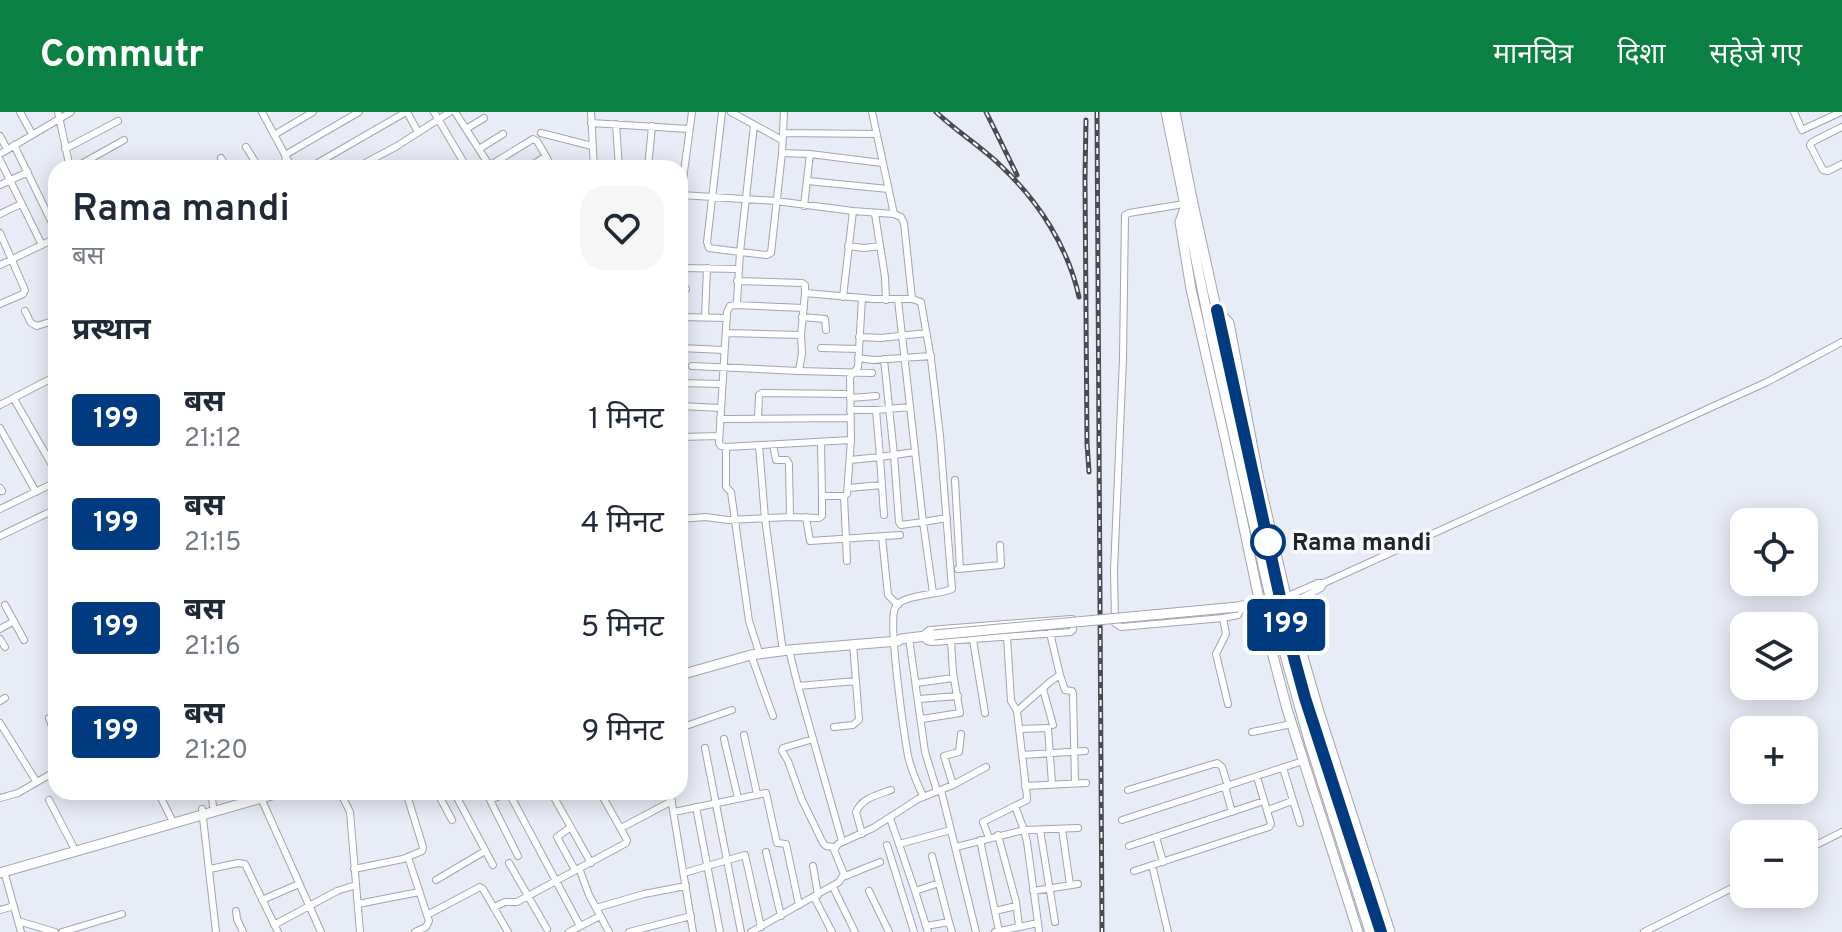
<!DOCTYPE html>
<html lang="hi">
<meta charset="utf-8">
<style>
:root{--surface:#fff;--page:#f6f6f7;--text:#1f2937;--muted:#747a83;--accent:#0b8043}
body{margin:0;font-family:Overpass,"Noto Sans Devanagari",sans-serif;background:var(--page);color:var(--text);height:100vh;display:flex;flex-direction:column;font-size:30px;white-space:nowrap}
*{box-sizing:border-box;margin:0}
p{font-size:26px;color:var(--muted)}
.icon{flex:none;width:44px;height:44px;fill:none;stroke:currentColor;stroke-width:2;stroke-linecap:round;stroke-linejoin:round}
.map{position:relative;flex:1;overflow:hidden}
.panel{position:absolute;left:48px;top:48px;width:640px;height:640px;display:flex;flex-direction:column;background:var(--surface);border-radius:24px;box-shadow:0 4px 20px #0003}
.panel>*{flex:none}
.badge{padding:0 16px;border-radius:6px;font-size:28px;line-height:52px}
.tools{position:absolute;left:1730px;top:396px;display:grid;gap:16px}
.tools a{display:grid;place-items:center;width:88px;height:88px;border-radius:16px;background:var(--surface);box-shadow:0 4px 20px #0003;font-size:40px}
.map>.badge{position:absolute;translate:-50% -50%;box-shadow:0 0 0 4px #fff}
h2{padding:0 24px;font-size:30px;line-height:72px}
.round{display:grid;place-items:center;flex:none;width:84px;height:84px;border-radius:24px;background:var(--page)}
.summary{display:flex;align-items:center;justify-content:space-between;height:136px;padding:0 24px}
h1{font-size:38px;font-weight:600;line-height:60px}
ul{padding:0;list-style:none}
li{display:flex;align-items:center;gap:24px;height:104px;padding:0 24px}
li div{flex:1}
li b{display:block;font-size:30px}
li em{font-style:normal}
li .badge{min-width:88px;font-weight:700;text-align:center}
header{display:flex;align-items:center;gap:48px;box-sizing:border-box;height:112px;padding:0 40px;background:var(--accent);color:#fff}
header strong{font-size:38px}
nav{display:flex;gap:44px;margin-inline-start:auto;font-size:28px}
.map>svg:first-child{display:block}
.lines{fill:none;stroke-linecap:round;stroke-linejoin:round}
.minor-casing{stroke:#a2a5af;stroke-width:8}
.highway-casing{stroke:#a2a5af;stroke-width:11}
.minor{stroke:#fff;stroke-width:6}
.highway{stroke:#fff;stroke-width:9}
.rail-casing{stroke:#494b51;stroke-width:5}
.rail{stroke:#f8f9fd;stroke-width:2;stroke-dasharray:6;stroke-linecap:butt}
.highway-bridge-casing{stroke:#a2a5af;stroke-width:11;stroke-linecap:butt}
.highway-bridge{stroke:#fff;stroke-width:9}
.line-casing{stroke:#fff;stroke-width:18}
.line{stroke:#003b80;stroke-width:12}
.stop-dot{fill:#fff;stroke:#003b80;stroke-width:4}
.labels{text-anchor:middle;stroke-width:7;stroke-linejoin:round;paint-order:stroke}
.stop-label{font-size:24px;font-weight:bold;fill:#212327;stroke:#f8f9fd;text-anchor:start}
</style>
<header>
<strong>Commutr</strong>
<nav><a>मानचित्र</a><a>दिशा</a><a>सहेजे गए</a></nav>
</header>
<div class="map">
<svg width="1842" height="820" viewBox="0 0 1842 820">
<rect width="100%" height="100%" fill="#e8ecf6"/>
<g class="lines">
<defs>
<path id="minor" d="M20,0L32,22
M58,0L70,56
M262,0L292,56
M407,0L418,20
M434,0L467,56
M455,0L491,56
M591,0L594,56
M722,0L707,130L709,136L740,140L754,13
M731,0L782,28
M872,0L894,102L901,105L904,111L912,187L921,190L931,247L940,324L952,477C940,483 901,482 895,496C888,512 904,621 908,644C911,658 917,671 923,684
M1794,0L1802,18L1841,0
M591,11L689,17
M616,12L619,56
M1842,15L1812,30L1810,33L1823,58L1828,59L1842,52
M466,17L484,6
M541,21L592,34
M783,21L876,22
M274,23L313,0
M0,24L7,37
M14,33L56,119
M246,35L259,56
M65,37L118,9
M479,37L503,22
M782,41L810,42L882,51
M0,42L71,0
M221,46L227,56
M0,48L42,133
M489,54L533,27L537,29L547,46
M74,56L124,28
M287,56L285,43L359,0
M309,56L406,0
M356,56L397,34L450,0
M527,56L545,45L554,56
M648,56L652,14
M808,69L888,77
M0,73L28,60
M681,83L776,89L853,99
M680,90L692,0
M1184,92L1129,101L1125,103L1123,247L1114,458L1115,511L1121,515L1223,506L1226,522L1216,542L1228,592
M804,94L810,42
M0,102L21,92
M875,102L885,165L886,188
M0,121L25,178L23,182L0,192
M848,134L864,136L880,134
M0,153L56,126
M680,156L738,157
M737,169L802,171L805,173V181
M680,177H686
M843,185L853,99L894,102
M898,188C906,262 915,336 923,410L901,413L899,410L894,343L915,340
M735,193L804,196
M25,199L31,211L37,214L56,208
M680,205L727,206
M705,205L707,156
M802,205L825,207L826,218
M726,221L801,223L805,181L874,187H912
M859,225L881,226L926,221
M680,236L724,238
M821,236L859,237
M858,246L873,248L931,244
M884,247L894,343L880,345L876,298L910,295
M692,254L799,259L802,241L801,223
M799,259L872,261
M680,271L722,272
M850,286L876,284
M14,287L56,360
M0,293L56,264
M680,294L721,296
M850,298H877
M720,307L851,306
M758,307L759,283L762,281L849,282
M0,316L36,380
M680,325L719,324
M821,330L822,384
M773,333L776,348H787L789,352L790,405
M759,334L765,406L782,533
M726,335L851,328
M850,348L880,345L884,403
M955,368L960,457
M0,376L2,379
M848,376L882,373
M844,384L847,449
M0,397L56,370
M806,405L810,429L900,423
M680,407L706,405L728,408L790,405L819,406L822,404V384H844L847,382L851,328L850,265L858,255L862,186
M0,424L56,397
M882,425L888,483L898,493
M958,457L1001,453L1000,433
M933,481L923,410L947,406
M1286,485L1318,471H1324L1767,270L1842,230
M5,493L24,528
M1288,493L1321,476L1324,471
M1223,506L1238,503L1242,495
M1071,507H1072L1073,518L1071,520L932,530L927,529L922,524L929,518Z
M0,517L14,509
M1007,525L1011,589L1017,599
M909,526L925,640L937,679
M0,527L5,535
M973,528L985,601
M758,537L749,509L731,380L726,375V335L721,334L719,331L727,200L730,194L735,193L737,190L740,140L767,143L771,141L782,41L784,0
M789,538L798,574L842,729
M751,543L773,604
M1060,563L1065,578L1072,579L1073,582L1075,671
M917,571L953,566
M798,574L856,569
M1043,577L1053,613
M919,587L958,584
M0,589L5,586
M49,606L56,624
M922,607L960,601L953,561L951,530
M0,611L36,669
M834,615L853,613L859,608L853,532
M680,616L732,598
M1020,617L1048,616L1052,672
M1252,620L1292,612
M744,623L757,682
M724,627L738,686
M813,627L783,636L782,639L788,649L802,688L823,731L826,734L834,735
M705,636L741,820
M1022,643L1085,639
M1283,656L1300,711
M953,673L944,644L959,640L961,622
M1025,674L1086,671
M1225,675L1232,700
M941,678L976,820
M1128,678L1217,651L1222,655L1228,674
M158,680L171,706
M211,680L213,694
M340,680L350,700L360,820
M437,680L452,708
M454,680L493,753
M551,680L591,751
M670,680L693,820
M509,681L580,814
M500,684L490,688L518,744
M0,686L18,681L56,659
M261,686L321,820
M49,688L73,734
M1015,694L1027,688V685L1017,599L1051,569L1060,563L1050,521
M696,695L720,820
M202,697L216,820
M1268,698L1292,689
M674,700L766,681L777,731L786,732L799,793
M890,706L915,779L928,820
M1122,708L1303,649
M571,715L557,725L575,758
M621,716L672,689
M1062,717L1070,773
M1040,718L1055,810
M862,722L856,700C862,686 877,683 891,678
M998,723L1016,790L1019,814
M1156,725L1163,750
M989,726L983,710L1015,694L1024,718L1078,716
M980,728L999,819
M899,732L951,718
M887,733L914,820
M1129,734L1264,689
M956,735L1024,718L1027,730L1038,811
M1804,739L1842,720
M766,740L781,804
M932,744L949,810
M408,745L429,809L426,815L415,820
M509,751L547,817
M1152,753L1168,820
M813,754L818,783
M579,756L589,783L609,820
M210,757L238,751L245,752L278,820
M354,757L403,747L422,739L423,735L406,680
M4,759L21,820
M1134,759L1269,715L1271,712L1257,665
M684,761L745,743L761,815
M843,765L880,750
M436,768L485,739
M833,775L855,820
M869,779L889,820
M915,779L939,771
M1033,779L1078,772
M814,785L832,820
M262,788L299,772
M358,792L419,780
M494,795L505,790H517L626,731L627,728L600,680
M596,796L644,782L686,774
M0,798L14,794
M236,799L237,807L243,820
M995,799L1016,794
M427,803L480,775L483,777L508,820
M18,809L55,820
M274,813L337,779L356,773
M926,814L949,810L952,820
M62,820L122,802
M569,820L600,804
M629,820L691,804
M751,820L839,770L844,762L834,738L838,732L873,716L918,687L953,673L986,655
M995,820L1038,811L1039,820
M1644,820L1744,770"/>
<path id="highway" d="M1166,0L1211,221
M1175,0L1192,87L1221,218
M1185,96L1180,110L1191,177L1226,330L1263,506L1287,597L1358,820
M1217,198L1229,211L1259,368L1288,493L1319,600L1390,820
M1238,495L1263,489
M680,563L751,543L789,538L898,529L901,527L934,523
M1349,754L1370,820
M0,761L282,680
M1367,775L1381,820"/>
</defs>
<use href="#minor" class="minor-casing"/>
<use href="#highway" class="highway-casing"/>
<use href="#minor" class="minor"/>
<use href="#highway" class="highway"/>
<defs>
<path id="rail" d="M936,0C957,20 982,35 1002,55C1039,90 1068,135 1079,185
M986,0L1017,63
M1097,0L1102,820
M1086,8L1085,66L1087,331L1089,360"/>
</defs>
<use href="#rail" class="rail-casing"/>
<use href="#rail" class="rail"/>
<defs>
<path id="highway-bridge" d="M1221,218L1290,531L1305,586L1367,775
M1211,221L1275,507L1310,632L1349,754
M934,523L1238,495"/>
</defs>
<use href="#highway-bridge" class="highway-bridge-casing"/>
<use href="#highway-bridge" class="highway-bridge"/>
</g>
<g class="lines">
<defs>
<path id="line" d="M1217,198L1290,531L1305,586L1381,820"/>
</defs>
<use href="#line" class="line-casing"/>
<use href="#line" class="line"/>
</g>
<circle class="stop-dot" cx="1268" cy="430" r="16"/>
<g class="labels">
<g class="stop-label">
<text x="1292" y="438">Rama mandi</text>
</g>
</g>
</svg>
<div class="tools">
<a><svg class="icon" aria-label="locate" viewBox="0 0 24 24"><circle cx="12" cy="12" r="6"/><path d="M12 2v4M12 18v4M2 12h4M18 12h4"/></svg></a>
<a><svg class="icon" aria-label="layers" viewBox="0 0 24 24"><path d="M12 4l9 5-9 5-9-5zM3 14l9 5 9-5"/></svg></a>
<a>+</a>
<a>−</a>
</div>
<b class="badge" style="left:1286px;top:513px;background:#003b80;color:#fff">199</b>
<section class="panel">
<div class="summary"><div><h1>Rama mandi</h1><p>बस</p></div><a class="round"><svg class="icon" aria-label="heart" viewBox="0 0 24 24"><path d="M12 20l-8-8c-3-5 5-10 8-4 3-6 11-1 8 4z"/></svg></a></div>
<h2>प्रस्थान</h2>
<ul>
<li><span class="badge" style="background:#003b80;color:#fff">199</span><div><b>बस</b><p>21:12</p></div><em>1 मिनट</em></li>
<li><span class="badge" style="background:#003b80;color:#fff">199</span><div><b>बस</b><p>21:15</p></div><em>4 मिनट</em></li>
<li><span class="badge" style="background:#003b80;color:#fff">199</span><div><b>बस</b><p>21:16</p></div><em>5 मिनट</em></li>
<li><span class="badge" style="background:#003b80;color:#fff">199</span><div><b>बस</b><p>21:20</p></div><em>9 मिनट</em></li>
</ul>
</section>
</div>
